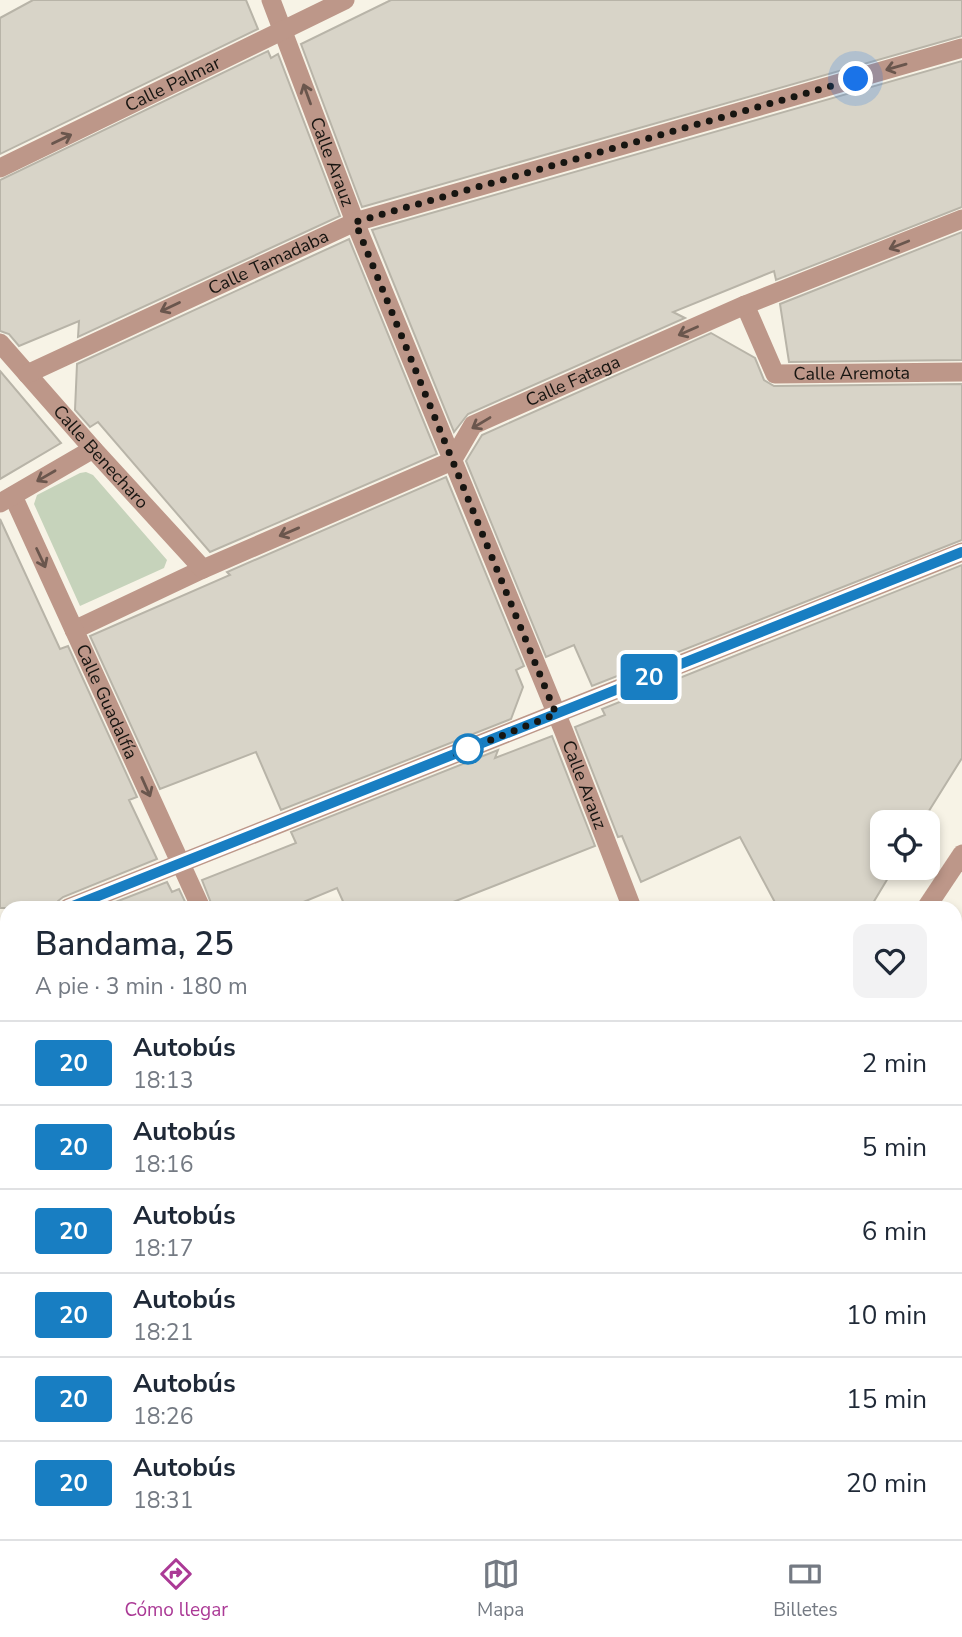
<!DOCTYPE html>
<html lang="es">
<meta charset="utf-8">
<style>
:root{--surface:#fff;--page:#f2f2f3;--text:#1f2937;--muted:#747a83;--line:#e0e1e3;--accent:#ab3a96}
body{margin:0;font-family:"Nunito Sans",sans-serif;background:var(--page);color:var(--text);height:100vh;display:flex;flex-direction:column;font-size:26px;white-space:nowrap}
*{box-sizing:border-box;margin:0}
p{font-size:23px;color:var(--muted)}
.icon{flex:none;width:38px;height:38px;fill:none;stroke:currentColor;stroke-width:2;stroke-linecap:round;stroke-linejoin:round}
.map{position:relative;flex:1;overflow:hidden}
.details{position:absolute;left:0px;top:901px;width:962px;height:639px;display:flex;flex-direction:column;background:var(--surface);border-radius:21px 21px 0 0;box-shadow:0 4px 10px #0003}
.details>*{flex:none}
.badge{padding:0 14px;border-radius:5px;font-size:24px;line-height:46px}
.fabs{position:absolute;left:870px;top:810px;display:grid;gap:14px}
.fabs a{display:grid;place-items:center;width:70px;height:70px;border-radius:14px;background:var(--surface);box-shadow:0 4px 10px #0003;font-size:35px}
.you{position:absolute;width:35px;height:35px;margin:-18px;border:5px solid #fff;border-radius:50%;background:#1a73e8;box-shadow:0 0 0 10px #1a73e833}
.map>.badge{position:absolute;translate:-50% -50%;box-shadow:0 0 0 4px #fff}
.round{display:grid;place-items:center;flex:none;width:74px;height:74px;border-radius:14px;background:var(--page)}
.overview{display:flex;align-items:center;justify-content:space-between;height:119px;padding:0 35px}
h1{font-size:33px;font-weight:600;line-height:52px}
ul{padding:0;list-style:none}
li{display:flex;align-items:center;gap:21px;height:84px;padding:0 35px;border-top:2px solid var(--line)}
li div{flex:1}
li b{display:block;font-size:26px}
li em{font-style:normal}
li .badge{min-width:77px;font-weight:700;text-align:center}
.tab-bar{display:flex;justify-content:space-around;align-items:center;height:98px;border-top:2px solid var(--line);background:var(--surface);font-size:19px;color:var(--muted)}
.tab-bar a{display:grid;justify-items:center;gap:4px}
.tab-bar .active{color:var(--accent)}
.map>svg:first-child{display:block}
.green{fill:#c6d3bb}
.building{fill:#d8d4c8;stroke:#b8b4a8;stroke-width:2}
.lines{fill:none;stroke-linecap:round;stroke-linejoin:round}
.path{stroke:#8a877e;stroke-width:4.5;stroke-dasharray:5 5;stroke-linecap:butt}
.pedestrian{stroke:#bd9789;stroke-width:19}
.minor{stroke:#bd9789;stroke-width:19}
.oneway{stroke:#6a564d}
.line-casing{stroke:#fff;stroke-width:16}
.line{stroke:#187ec2;stroke-width:10}
.walk{stroke:#171511;stroke-width:7;stroke-dasharray:0 12.6}
.stop-dot{fill:#fff;stroke:#187ec2;stroke-width:3.5}
.labels{text-anchor:middle;stroke-width:5;stroke-linejoin:round;paint-order:stroke}
.street-label{font-size:18px;fill:#171511;stroke:#fff}
</style>
<div class="map">
<svg width="962" height="1539" viewBox="0 0 962 1539">
<rect width="100%" height="100%" fill="#f7f3e6"/>
<path class="green" d="M86,472L93,475L167,560L164,568L80,606L34,504L37,495L80,473Z
M302,1533H409V1539H301Z"/>
<path class="building" d="M33,0H246L258,29L0,154V18Z
M391,0H962V36L362,207L301,44Z
M268,51L271,58L278,54L340,216L78,337L79,321L19,346L9,334L0,331V180Z
M962,61V207L776,280L774,271L673,312L685,318L468,414L454,432L372,230Z
M962,232V360L789,362L780,304Z
M349,239L437,454L210,552L98,422L90,427L75,410L77,364Z
M711,333L755,358L764,380L774,386L962,384V540L592,686L574,645L546,657L466,461L482,435Z
M0,371L61,443L0,479Z
M446,477L524,666L516,670L523,687L511,719L281,810L256,752L160,789L90,636L230,575L227,572Z
M0,519L60,649L68,646L137,797L129,800L157,859L63,897L58,901L56,908H0Z
M962,565V758L922,822H882V868H894L870,908H778L740,837L641,882L622,836L618,837L575,727L605,715L602,709Z
M552,736L595,846L438,908H346L337,888L289,908H213L202,880L296,843L291,832L498,750L495,758Z
M167,882L172,892L179,889L188,908H100Z"/>
<g class="lines">
<path class="path" d="M306,1539V1533
M357,1539V1533
M404,1539V1533"/>
<path class="pedestrian" d="M74,630L203,569"/>
<g class="minor">
<path id="s1" d="M271,0L355,222L564,732L632,908"/>
<path id="s2" d="M0,168L345,0"/>
<path id="s3" d="M745,305L775,374L962,372"/>
<path id="s4" d="M0,343L93,449L203,569L452,461L473,425L745,305L962,219"/>
<path id="s5" d="M27,374L355,222L962,48"/>
<path id="s6" d="M13,496L201,908"/>
<path d="M0,503L93,449"/>
<path d="M68,908L962,552"/>
<path d="M926,908L962,854"/>
<path d="M0,935L7,933"/>
<path d="M0,1183H7"/>
<path d="M956,1313L962,1312"/>
<path d="M0,1348H7"/>
<path d="M242,1533V1539"/>
<path d="M441,1539V1533"/>
<path d="M962,1539V1529"/>
</g>
</g>
<defs><path id="oneway-shaft" d="M-6 0H5M1.5-3L5.5 0L1.5 3" fill="none" stroke-width="1.6" stroke-linecap="round" stroke-linejoin="round" transform="scale(1.75)"/></defs>
<g class="oneway">
<use href="#oneway-shaft" transform="translate(896 67) rotate(164)"/>
<use href="#oneway-shaft" transform="translate(307 94) rotate(-110)"/>
<use href="#oneway-shaft" transform="translate(62 139) rotate(-26)"/>
<use href="#oneway-shaft" transform="translate(899 245) rotate(158)"/>
<use href="#oneway-shaft" transform="translate(170 307) rotate(155)"/>
<use href="#oneway-shaft" transform="translate(688 331) rotate(156)"/>
<use href="#oneway-shaft" transform="translate(481 423) rotate(149)"/>
<use href="#oneway-shaft" transform="translate(46 476) rotate(150)"/>
<use href="#oneway-shaft" transform="translate(289 532) rotate(157)"/>
<use href="#oneway-shaft" transform="translate(41 558) rotate(65)"/>
<use href="#oneway-shaft" transform="translate(146 787) rotate(66)"/>
</g>
<g class="lines">
<defs>
<path id="line" d="M68,908L962,552"/>
</defs>
<use href="#line" class="line-casing"/>
<use href="#line" class="line"/>
<path class="walk" d="M468,749L456,754L556,714L355,222L856,79"/>
</g>
<circle class="stop-dot" cx="468" cy="749" r="14"/>
<g class="labels">
<g class="street-label">
<text dy="6" stroke="none"><textPath href="#s2" startOffset="192">Calle Palmar</textPath></text>
<text dy="6" stroke="none"><textPath href="#s1" startOffset="173">Calle Arauz</textPath></text>
<text dy="6" stroke="none"><textPath href="#s5" startOffset="266">Calle Tamadaba</textPath></text>
<text dy="6" stroke="none"><textPath href="#s3" startOffset="152">Calle Aremota</textPath></text>
<text dy="6" stroke="none"><textPath href="#s4" startOffset="726">Calle Fataga</textPath></text>
<text dy="6" stroke="none"><textPath href="#s4" startOffset="152">Calle Benecharo</textPath></text>
<text dy="6" stroke="none"><textPath href="#s6" startOffset="226">Calle Guadalfía</textPath></text>
<text dy="6" stroke="none"><textPath href="#s1" startOffset="845">Calle Arauz</textPath></text>
</g>
</g>
</svg>
<div class="fabs">
<a><svg class="icon" aria-label="locate" viewBox="0 0 24 24"><circle cx="12" cy="12" r="6"/><path d="M12 2v4M12 18v4M2 12h4M18 12h4"/></svg></a>
</div>
<div class="you" style="left:856px;top:79px"></div>
<b class="badge" style="left:649px;top:677px;background:#187ec2;color:#fff">20</b>
<section class="details">
<div class="overview"><div><h1>Bandama, 25</h1><p>A pie · 3 min · 180 m</p></div><a class="round"><svg class="icon" aria-label="heart" viewBox="0 0 24 24"><path d="M12 20l-8-8c-3-5 5-10 8-4 3-6 11-1 8 4z"/></svg></a></div>
<ul>
<li><span class="badge" style="background:#187ec2;color:#fff">20</span><div><b>Autobús</b><p>18:13</p></div><em>2 min</em></li>
<li><span class="badge" style="background:#187ec2;color:#fff">20</span><div><b>Autobús</b><p>18:16</p></div><em>5 min</em></li>
<li><span class="badge" style="background:#187ec2;color:#fff">20</span><div><b>Autobús</b><p>18:17</p></div><em>6 min</em></li>
<li><span class="badge" style="background:#187ec2;color:#fff">20</span><div><b>Autobús</b><p>18:21</p></div><em>10 min</em></li>
<li><span class="badge" style="background:#187ec2;color:#fff">20</span><div><b>Autobús</b><p>18:26</p></div><em>15 min</em></li>
<li><span class="badge" style="background:#187ec2;color:#fff">20</span><div><b>Autobús</b><p>18:31</p></div><em>20 min</em></li>
</ul>
</section>
</div>
<nav class="tab-bar">
<a class="active"><svg class="icon" aria-label="directions" viewBox="0 0 24 24"><path d="M12 3l9 9-9 9-9-9zM9 14v-3h6M13 9l2 2-2 2"/></svg>Cómo llegar</a>
<a><svg class="icon" aria-label="map" viewBox="0 0 24 24"><path d="M3 6l6-2 6 2 6-2v14l-6 2-6-2-6 2zM9 4v14M15 6v14"/></svg>Mapa</a>
<a><svg class="icon" aria-label="tickets" viewBox="0 0 24 24"><path d="M3 7h18v10H3zM15 7v10"/></svg>Billetes</a>
</nav>
